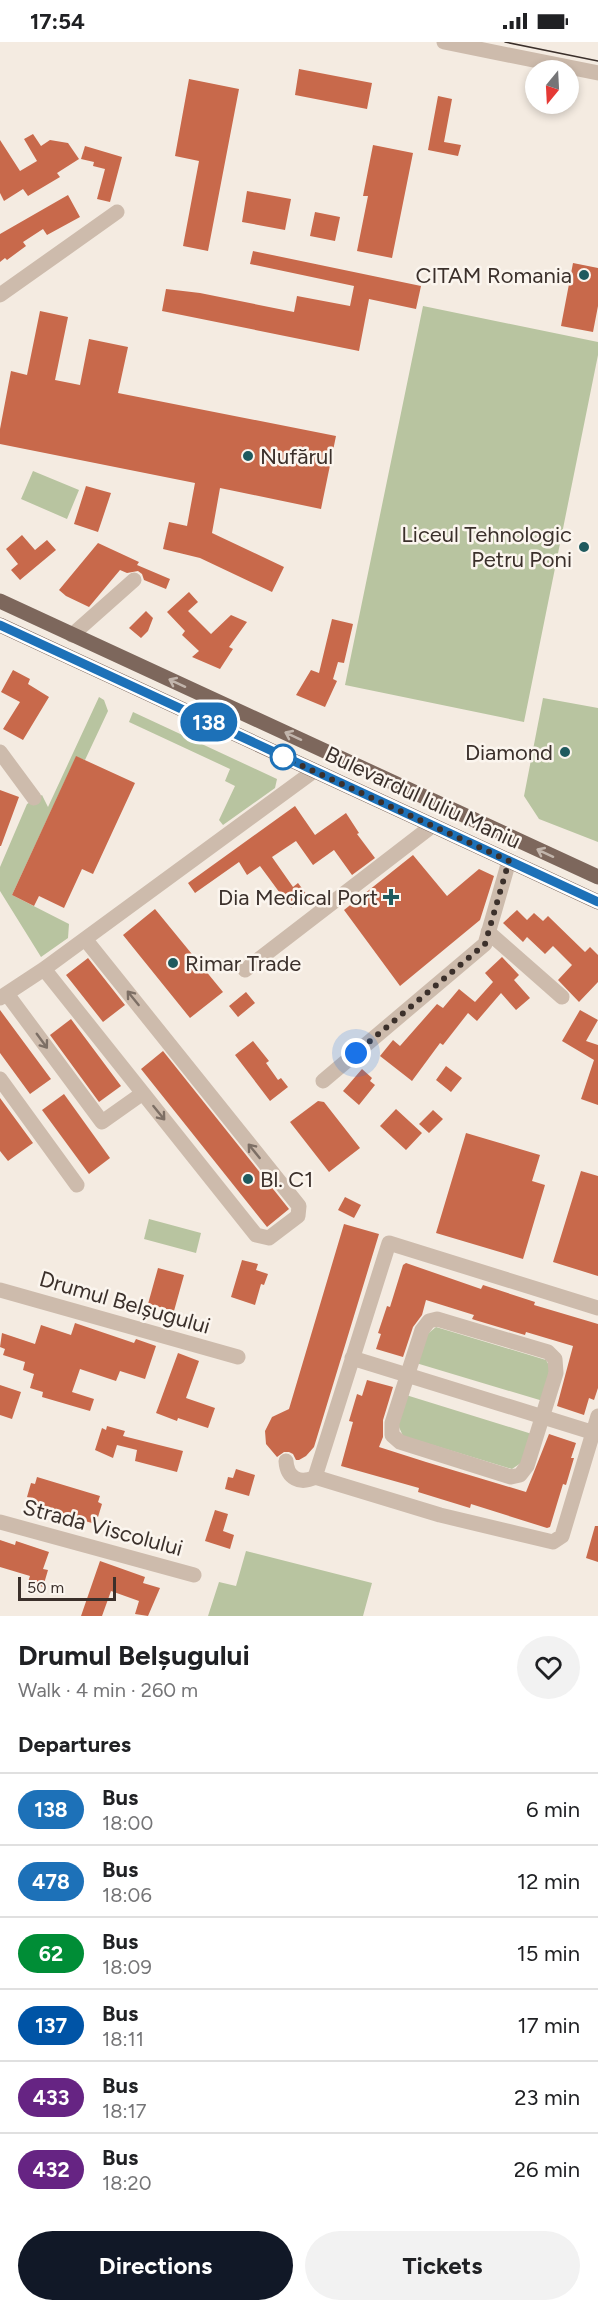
<!DOCTYPE html>
<meta charset="utf-8">
<style>
:root{--surface:#fff;--page:#f2f2f2;--text:#202124;--muted:#757577;--line:#e0e0e0;--accent:#111827}
body{margin:0;font-family:Figtree,sans-serif;background:var(--page);color:var(--text);height:100vh;display:flex;flex-direction:column;font-size:22px;white-space:nowrap}
*{box-sizing:border-box;margin:0}
p{font-size:20px;color:var(--muted)}
.icon{flex:none;width:33px;height:33px;fill:none;stroke:currentColor;stroke-width:2;stroke-linecap:round;stroke-linejoin:round}
.map{position:relative;height:1574px;overflow:hidden}
.panel{display:flex;flex-direction:column;background:var(--surface);flex:1}
.panel>*{flex:none}
.badge{padding:0 12px;border-radius:20px;font-size:21px;line-height:39px}
.needle{width:39px;rotate:198deg}
.controls{position:absolute;left:525px;top:18px;display:grid;gap:12px}
.controls a{display:grid;place-items:center;width:54px;height:54px;border-radius:50%;background:var(--surface);box-shadow:0 3px 9px #0003;font-size:30px}
.scale{position:absolute;left:18px;bottom:15px;width:98px;box-sizing:border-box;padding-left:6px;border:3px solid #3b302b;border-top:0;font-size:16px;line-height:21px;white-space:nowrap;color:#3b302b;-webkit-text-stroke:4px #fbf5ee;paint-order:stroke}
.you{position:absolute;width:30px;height:30px;margin:-15px;border:4px solid #fff;border-radius:50%;background:#1a73e8;box-shadow:0 0 0 9px #1a73e833}
.map>.badge{position:absolute;translate:-50% -50%;box-shadow:0 0 0 3px #fff}
h2{padding:0 18px;font-size:22px;line-height:54px}
.round{display:grid;place-items:center;flex:none;width:63px;height:63px;border-radius:32px;background:var(--page)}
.headline{display:flex;align-items:center;justify-content:space-between;height:102px;padding:0 18px}
h1{font-size:28px;font-weight:700;line-height:45px}
.cta{display:flex;gap:12px;margin-top:auto;padding:12px 18px}
.cta a{flex:1;height:69px;border-radius:36px;background:var(--accent);color:#fff;font-size:24px;font-weight:700;line-height:69px;text-align:center}
.cta a+a{background:var(--page);color:var(--text)}
ul{padding:0;list-style:none}
li{display:flex;align-items:center;gap:18px;height:72px;padding:0 18px;border-top:2px solid var(--line)}
li div{flex:1}
li b{display:block;font-size:22px}
li em{font-style:normal}
li .badge{min-width:66px;font-weight:700;text-align:center}
.status{display:flex;justify-content:space-between;align-items:center;height:42px;padding:0 30px;background:var(--surface);direction:ltr}
.status svg{height:16px;fill:currentColor}
.map>svg:first-child{display:block}
.green{fill:#b8c4a0}
.building{fill:#c8694b}
.lines{fill:none;stroke-linecap:round;stroke-linejoin:round}
.minor{stroke:#cdbbac;stroke-width:15}
.major{stroke:#7d675c;stroke-width:15}
.tram{stroke:#3b302b;stroke-width:1.5}
.oneway{stroke:#c2b5ac}
.oneway2{stroke:#7d6f65}
.line-casing{stroke:#fff;stroke-width:14}
.line{stroke:#1d71b8;stroke-width:9}
.walk{stroke:#3b302b;stroke-width:6;stroke-dasharray:0 10.8}
.poi-dot{fill:#1f5a5e;stroke:#fbf5ee;stroke-width:2}
.stop-dot{fill:#fff;stroke:#1d71b8;stroke-width:3}
.labels{text-anchor:middle;stroke-width:5;stroke-linejoin:round;paint-order:stroke}
.poi-label{font-size:22px;fill:#3b302b;stroke:#fbf5ee;text-anchor:end}
.street-label{font-size:22px;fill:#3b302b;stroke:#fbf5ee}
</style>
<div class="status"><b>17:54</b><svg viewBox="0 0 49 12"><path d="M0 12V9h3v3zM5 12V6h3v6zM10 12V3h3v9zM15 12V0h3v12zM26 1h20v11H26zM47 4h2v5h-2z"/></svg></div>
<div class="map">
<svg width="598" height="1574" viewBox="0 0 598 1574">
<rect width="100%" height="100%" fill="#f4ebe1"/>
<path class="green" d="M423,264L598,300V313L524,680L345,643Z
M33,429L79,448L67,477L21,457Z
M99,655L104,658L108,669L85,718L76,715L12,853L69,882L68,896L41,915L0,849V825L27,762L42,753L48,765Z
M543,656L598,666V800L539,777L524,754Z
M133,670L277,737L275,746L223,783L219,778L235,744L225,739L230,727L129,680Z
M149,1177L201,1191L196,1211L144,1197Z
M436,1285L546,1318L550,1325L543,1359L416,1321L425,1294Z
M406,1353L532,1392L524,1419L512,1427L403,1394L398,1383Z
M246,1509L372,1541L363,1574H208L219,1540L236,1544Z"/>
<path class="building" d="M299,27L372,41L367,67L295,53Z
M189,37L239,47L208,209L183,204L199,119L175,114Z
M438,54L452,57L444,100L461,103L458,114L428,108Z
M33,92L41,104L50,98L68,101L79,117L57,131L60,135L28,154L23,147L4,159L0,151V98L20,129L37,119L24,97Z
M373,103L413,111L392,216L357,209L368,154H363Z
M85,104L122,115L110,160L97,157L105,127L93,124L94,120L81,117Z
M247,149L291,157L285,188L242,180Z
M68,153L80,175L47,193L43,187L23,200L26,204L7,218L5,216L0,220V192Z
M315,170L340,175L335,199L310,194Z
M253,209L421,244L416,267L369,257L359,309L162,269L166,247L200,251L294,270L297,254L350,264L354,244L250,222Z
M573,221L598,226V264L593,290L561,284Z
M40,269L68,275L55,338L80,343L89,297L128,305L118,351L336,394L321,467L220,446L212,491L284,525L272,550L200,516L163,507L169,480L187,484L195,441L0,402V387L11,329L27,333Z
M86,444L111,451L98,490L74,482Z
M22,493L35,508L47,498L56,508L20,538L11,528L18,522L6,507Z
M98,501L139,520L137,523L170,537L166,547L144,538L142,532L138,529L127,531L120,528L89,565L66,554L59,548Z
M189,550L198,560L188,569L211,592L231,573L247,580L229,605L233,607L220,627L192,615L199,609L182,593L185,589L167,570Z
M146,569L153,576L148,589L141,596L129,586Z
M332,577L353,582L344,621L338,620L333,637L337,639L325,665L296,653L311,628L319,631Z
M13,628L30,637L28,642L49,655L23,698L3,687L20,660L1,650Z
M76,714L135,741L93,832L82,827L64,866L39,854L34,864L12,853Z
M0,748L19,755L1,804H0Z
M295,764L315,793L346,771L359,791L357,792L375,816L352,833L334,808L313,823L296,799L272,815L293,845L298,841L310,857L300,864L297,861L291,866L260,824L247,833L239,820L195,851L188,841Z
M413,813L447,854L479,827L494,834L480,878L400,944L344,868Z
M155,867L223,950L190,976L123,893Z
M517,868L527,878L534,871L543,879L548,874L585,910L590,905L598,913V940L579,960L558,938L572,923L553,904L545,912L527,895L523,900L503,881Z
M502,915L519,933L514,938L530,956L516,968L501,951L477,979L468,971L443,1003L440,1001L412,1039L380,1014L393,998L400,1004L437,962L443,966L459,947L475,960L493,940L485,931Z
M88,916L125,963L103,980L66,933Z
M246,950L255,961L238,975L229,964Z
M0,968L51,1037L30,1052L0,1011Z
M580,968L598,978L586,999L598,1003V1063L581,1057L594,1018L562,999Z
M71,977L121,1044L99,1060L50,993Z
M253,999L269,1019L266,1021L278,1038L281,1036L288,1045L270,1059L235,1013Z
M163,1009L289,1167L267,1185L141,1027Z
M446,1024L462,1036L451,1050L436,1038Z
M362,1027L372,1036L370,1039L375,1043L359,1063L343,1049Z
M64,1052L110,1116L89,1132L42,1068Z
M0,1056L33,1101L8,1119L0,1109Z
M318,1059L324,1060L360,1106L329,1130L290,1080Z
M396,1067L422,1091L406,1108L380,1084Z
M433,1068L443,1077L429,1091L419,1082Z
M466,1091L540,1113L532,1139L545,1143L523,1217L436,1191Z
M581,1129L598,1134V1234L553,1220Z
M345,1155L361,1163L354,1176L338,1168Z
M344,1182L379,1192L314,1405L306,1414L299,1418H296L293,1412L289,1410H284L277,1415L266,1402L265,1389L272,1375L289,1367Z
M242,1218L258,1222L256,1228L268,1232L264,1243L261,1242L255,1263L231,1255Z
M406,1221L481,1247L483,1243L535,1260L534,1263L598,1282V1346L594,1358L589,1356L584,1373L557,1364L573,1304L526,1290L525,1293L475,1278L472,1277L474,1273L426,1258L422,1273L413,1285L403,1315L376,1307L381,1292L378,1291L387,1264L390,1265L403,1223Z
M158,1226L184,1233L174,1269L148,1262Z
M75,1281L134,1301L136,1297L156,1304L145,1337L120,1329L116,1339L80,1327L72,1350L94,1357L90,1369L42,1355L43,1350L30,1346L34,1332L23,1328L25,1320L3,1313L5,1307L0,1305L2,1291L35,1302L41,1283L71,1293Z
M178,1311L199,1319L186,1356L215,1366L208,1386L178,1376L177,1379L156,1371Z
M367,1338L393,1345L383,1378V1395L379,1405L426,1420L526,1450L549,1392L576,1401L571,1416H574L566,1443L563,1442L550,1485L547,1486L471,1462L470,1466L418,1450L419,1446L341,1424L353,1380L349,1379L357,1352L362,1354Z
M0,1343L21,1350L12,1377L0,1373Z
M107,1384L125,1389L123,1394L183,1409L177,1430L135,1419L137,1408L117,1403L113,1416L95,1408L102,1386L106,1388Z
M236,1427L255,1433L249,1454L225,1447L228,1435L233,1436Z
M37,1435L100,1454L98,1460L102,1462L98,1475L94,1474L92,1481L29,1463L31,1456L27,1455L31,1441L35,1442Z
M215,1468L228,1472L223,1489L234,1493L230,1507L205,1499Z
M595,1484H598V1520L586,1516Z
M0,1498L15,1503L16,1499L49,1510L43,1527L48,1528L43,1545L28,1540L30,1534L0,1525Z
M100,1519L145,1535L143,1541L160,1546L148,1574L135,1572L139,1559L111,1549L102,1574H81Z"/>
<g class="lines">
<path class="minor" d="M444,0L598,31
M0,253L117,170
M72,593L134,538
M0,710L34,756
M488,890L562,955
M44,927L256,1193L269,1196L298,1174L299,1164L85,897
M245,928L432,784
M7,952L102,1080L143,1051
M0,956L44,927L314,729
M0,1037L77,1143
M323,1039L485,902L509,819
M0,1248L238,1315
M437,1277L548,1310L555,1317L556,1331L527,1424L520,1433L511,1435L400,1400L392,1393V1381L422,1288L429,1279Z
M352,1316L598,1392
M286,1419C287,1436 300,1443 315,1435L389,1201L598,1266
M315,1435L440,1473L553,1500L562,1494L598,1374
M0,1480L194,1533"/>
<path class="major" d="M0,559L598,835
M0,583L598,860"/>
<path class="tram" d="M505,0L598,19"/>
</g>
<defs><path id="oneway-shaft" d="M-6 0H5M1.5-3L5.5 0L1.5 3" fill="none" stroke-width="1.6" stroke-linecap="round" stroke-linejoin="round" transform="scale(1.5)"/></defs>
<g class="oneway">
<use href="#oneway-shaft" transform="translate(177 641) rotate(-155)"/>
<use href="#oneway-shaft" transform="translate(293 694) rotate(-155)"/>
<use href="#oneway-shaft" transform="translate(545 811) rotate(-155)"/>
</g>
<g class="oneway2">
<use href="#oneway-shaft" transform="translate(133 956) rotate(-129)"/>
<use href="#oneway-shaft" transform="translate(42 999) rotate(54)"/>
<use href="#oneway-shaft" transform="translate(159 1071) rotate(51)"/>
<use href="#oneway-shaft" transform="translate(254 1109) rotate(-129)"/>
</g>
<g class="lines">
<defs>
<path id="line" d="M0,583L598,860"/>
</defs>
<use href="#line" class="line-casing"/>
<use href="#line" class="line"/>
<path class="walk" d="M283,715L509,819L485,902L356,1011"/>
</g>
<g class="poi-dot">
<circle cx="584" cy="233" r="6"/>
<circle cx="248" cy="414" r="6"/>
<circle cx="584" cy="505" r="6"/>
<circle cx="565" cy="710" r="6"/>
<path d="M388 846h6v6h6v6h-6v6h-6v-6h-6v-6h6z"/>
<circle cx="173" cy="921" r="6"/>
<circle cx="248" cy="1137" r="6"/>
</g>
<circle class="stop-dot" cx="283" cy="715" r="12"/>
<g class="labels">
<g class="poi-label">
<text x="572" y="241">CITAM Romania</text>
<text x="260" y="422" text-anchor="start">Nufărul</text>
<text x="572" y="500">Liceul Tehnologic<tspan x="572" dy="25">Petru Poni</tspan></text>
<text x="553" y="718">Diamond</text>
<text x="378" y="863">Dia Medical Port</text>
<text x="185" y="929" text-anchor="start">Rimar Trade</text>
<text x="260" y="1145" text-anchor="start">Bl. C1</text>
</g>
<g class="street-label">
<text transform="translate(423 755) rotate(25)" y="8">Bulevardul Iuliu Maniu</text>
<text transform="translate(125 1260) rotate(16)" y="8">Drumul Belșugului</text>
<text transform="translate(103 1485) rotate(15)" y="8">Strada Viscolului</text>
</g>
</g>
</svg>
<div class="controls">
<a><svg class="needle" viewBox="-14 -14 28 28"><path d="M0-13l5 13h-10z" fill="#e53935"/><path d="M0 13l5-13h-10z" fill="#757577"/></svg></a>
</div>
<div class="scale">50 m</div>
<div class="you" style="left:356px;top:1011px"></div>
<b class="badge" style="left:209px;top:680px;background:#1d71b8;color:#fff">138</b>
</div>
<section class="panel">
<div class="headline"><div><h1>Drumul Belșugului</h1><p>Walk · 4 min · 260 m</p></div><a class="round"><svg class="icon" aria-label="heart" viewBox="0 0 24 24"><path d="M12 20l-8-8c-3-5 5-10 8-4 3-6 11-1 8 4z"/></svg></a></div>
<h2>Departures</h2>
<ul>
<li><span class="badge" style="background:#1d71b8;color:#fff">138</span><div><b>Bus</b><p>18:00</p></div><em>6 min</em></li>
<li><span class="badge" style="background:#1d71b8;color:#fff">478</span><div><b>Bus</b><p>18:06</p></div><em>12 min</em></li>
<li><span class="badge" style="background:#008d36;color:#fff">62</span><div><b>Bus</b><p>18:09</p></div><em>15 min</em></li>
<li><span class="badge" style="background:#0054a6;color:#fff">137</span><div><b>Bus</b><p>18:11</p></div><em>17 min</em></li>
<li><span class="badge" style="background:#662483;color:#fff">433</span><div><b>Bus</b><p>18:17</p></div><em>23 min</em></li>
<li><span class="badge" style="background:#662483;color:#fff">432</span><div><b>Bus</b><p>18:20</p></div><em>26 min</em></li>
</ul>
<div class="cta"><a>Directions</a><a>Tickets</a></div>
</section>
